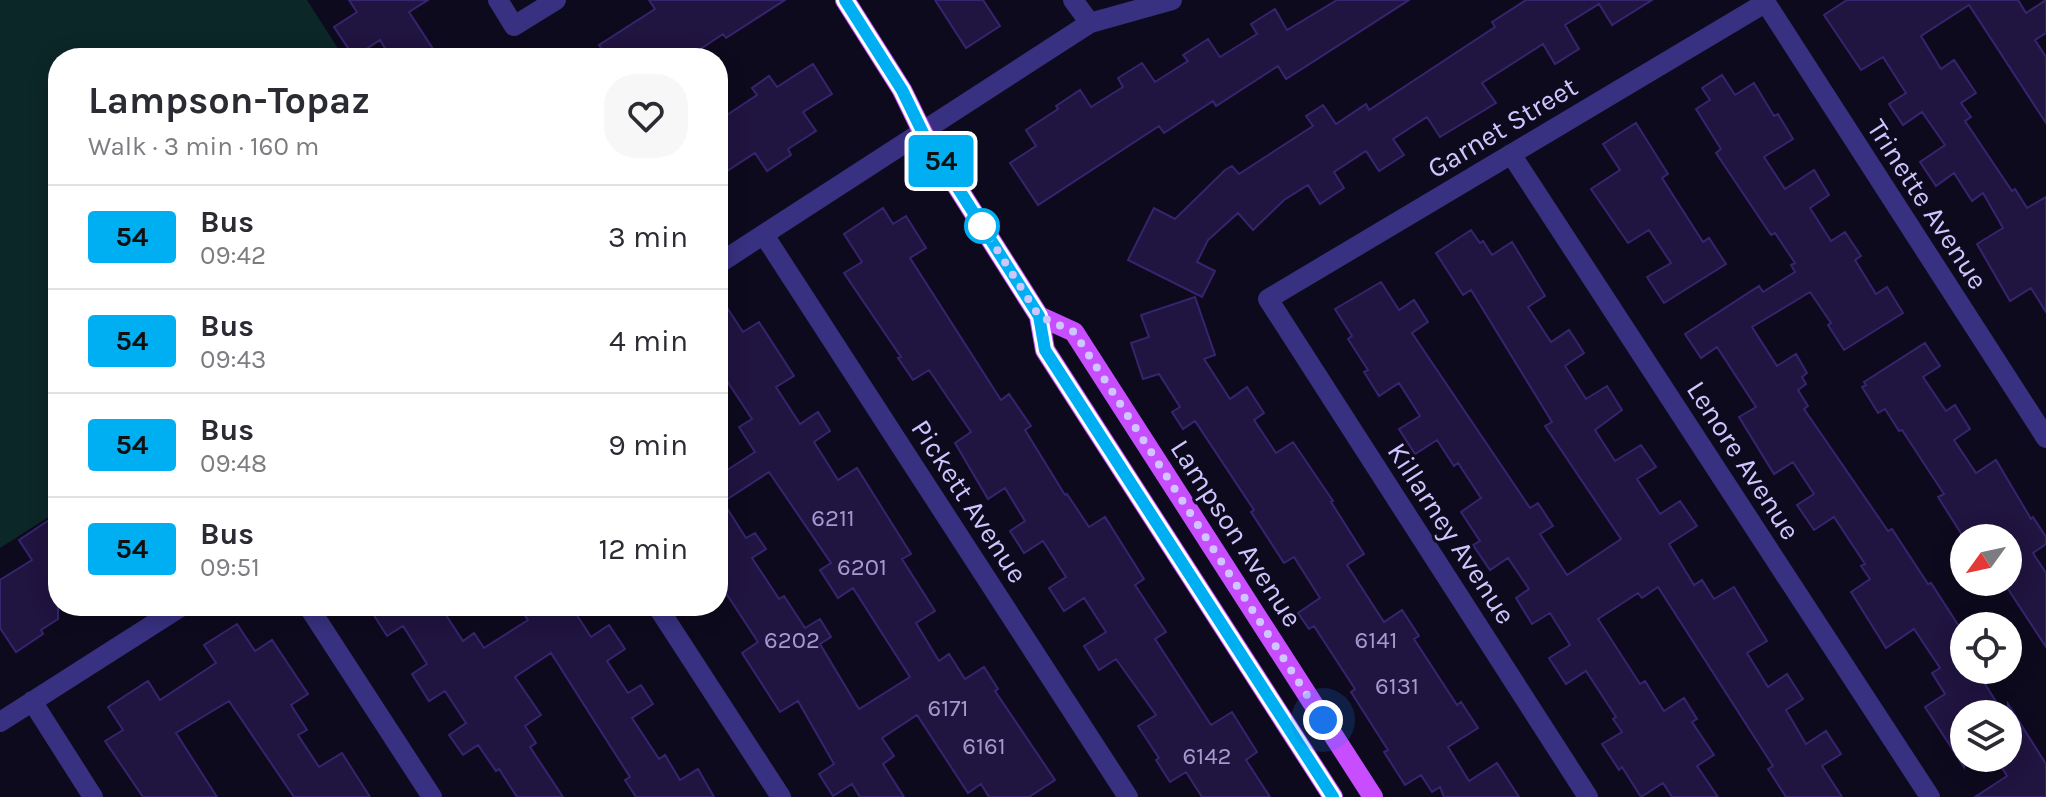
<!DOCTYPE html>
<meta charset="utf-8">
<style>
:root{--surface:#fff;--page:#f7f7f7;--text:#2b2b33;--muted:#7c7c81;--line:#e1e1e2}
body{margin:0;font-family:Karla,sans-serif;background:var(--page);color:var(--text);height:100vh;display:flex;flex-direction:column;font-size:30px;white-space:nowrap}
*{box-sizing:border-box;margin:0}
p{font-size:26px;color:var(--muted)}
.icon{flex:none;width:44px;height:44px;fill:none;stroke:currentColor;stroke-width:2;stroke-linecap:round;stroke-linejoin:round}
.map{position:relative;flex:1;overflow:hidden}
.details{position:absolute;left:48px;top:48px;width:680px;height:568px;display:flex;flex-direction:column;background:var(--surface);border-radius:32px;box-shadow:0 4px 20px #0003}
.details>*{flex:none}
.badge{padding:0 16px;border-radius:6px;font-size:28px;line-height:52px}
.needle{width:52px;rotate:237deg}
.tools{position:absolute;left:1950px;top:524px;display:grid;gap:16px}
.tools a{display:grid;place-items:center;width:72px;height:72px;border-radius:50%;background:var(--surface);box-shadow:0 4px 20px #0003;font-size:40px}
.you{position:absolute;width:40px;height:40px;margin:-20px;border:6px solid #fff;border-radius:50%;background:#1a73e8;box-shadow:0 0 0 12px #1a73e833}
.map>.badge{position:absolute;translate:-50% -50%;box-shadow:0 0 0 4px #fff}
.round{display:grid;place-items:center;flex:none;width:84px;height:84px;border-radius:32px;background:var(--page)}
.headline{display:flex;align-items:center;justify-content:space-between;height:136px;padding:0 40px}
h1{font-size:38px;font-weight:700;line-height:60px}
ul{padding:0;list-style:none}
li{display:flex;align-items:center;gap:24px;height:104px;padding:0 40px;border-top:2px solid var(--line)}
li div{flex:1}
li b{display:block;font-size:30px}
li em{font-style:normal}
li .badge{min-width:88px;font-weight:700;text-align:center}
.map>svg:first-child{display:block}
.green{fill:#0c2728}
.building{fill:#201440;stroke:#37246e;stroke-width:2;fill-rule:evenodd}
.lines{fill:none;stroke-linecap:round;stroke-linejoin:round}
.minor{stroke:#383181;stroke-width:20}
.major{stroke:#c74dff;stroke-width:20}
.line-casing{stroke:#fff;stroke-width:18}
.line{stroke:#00aff2;stroke-width:12}
.walk{stroke:#d0c6ff;stroke-width:8;stroke-dasharray:0 14.4}
.stop-dot{fill:#fff;stroke:#00aff2;stroke-width:4}
.labels{text-anchor:middle;stroke-width:6;stroke-linejoin:round;paint-order:stroke}
.number-label{font-size:24px;fill:#a49acf}
.street-label{font-size:28px;fill:#d0c6ff;stroke:#0e0a1e}
</style>
<div class="map">
<svg width="2046" height="797" viewBox="0 0 2046 797">
<rect width="100%" height="100%" fill="#0e0a1e"/>
<path class="green" d="M0,0H307L344,58H58V511L0,548Z"/>
<path class="building" d="M349,0H428L409,12L439,58H391L380,40L354,57L334,27L357,12Z
M649,0H785L726,38L723,34L687,58H608L599,45L655,9Z
M935,0H983L1000,26L966,48Z
M1337,0H1409L1286,79L1278,66L1216,106L1213,101L1164,133L1159,126L1038,205L1010,163L1036,146L1026,130L1058,109L1056,106L1080,90L1091,107L1123,87L1118,78L1142,63L1155,82L1188,61L1183,55L1208,39L1220,57L1257,34L1251,24L1275,9L1287,30Z
M1526,0H1652L1612,25L1599,4L1565,25L1579,49L1555,64L1543,44L1482,83L1496,103L1440,137L1427,117L1393,139L1404,155L1379,171L1366,151L1334,172L1344,188L1320,204L1308,185L1284,200L1253,230L1238,213L1208,240L1197,262L1215,271L1202,297L1128,260L1154,208L1175,219L1225,170L1232,166L1239,174L1313,126L1306,116L1323,105L1336,124L1366,104L1369,110L1495,27L1492,22Z
M1847,0H2018L2026,13L2046,0V33L2035,40L2046,57V123L1969,5L1921,36L1941,69L1954,60L1976,93L1961,103L1971,117L1965,121L2012,191L2015,189L2027,208L2046,197V312L2031,288L2010,301L1977,244L2003,228L1983,193L1972,201L1954,173L1936,186L1920,162L1945,145L1922,112L1903,125L1889,104L1906,93L1883,57L1861,70L1824,15Z
M813,64L832,94L803,112L816,131L788,149L791,155L767,171L755,153L718,177V121L757,95L752,88L769,76L777,87Z
M1722,75L1735,95L1754,83L1774,116L1778,114L1793,139L1764,157L1785,189L1814,170L1829,195L1810,208L1831,241L1845,232L1861,256L1855,260L1876,294L1887,287L1903,313L1844,350L1828,325L1831,323L1810,292L1752,327L1777,366L1796,354L1807,373L1802,377L1806,384L1798,390L1808,406L1804,409L1888,531L1892,529L1928,584L1931,583L1964,634V670H1976L2004,714H1964V767L1925,707L1945,694L1932,673L1940,668L1914,629L1886,648L1851,592L1870,579L1861,566L1865,564L1834,517L1814,530L1797,505L1814,494L1793,462L1774,474L1739,417L1756,407L1717,347L1701,358L1685,334L1759,286L1763,292L1795,272L1791,265L1795,263L1775,233L1771,235L1716,153L1721,149L1696,109L1710,100L1702,88Z
M1636,123L1668,174L1662,178L1703,242L1709,238L1726,264L1664,303L1647,277L1671,263L1649,230L1628,243L1591,189L1620,170L1603,144Z
M883,208L893,224L906,216L926,248L910,258L1001,400L1009,394L1031,426L1025,430L1065,495L1067,494L1089,527L1105,517L1144,579L1135,585L1166,632L1155,639L1211,725L1232,712L1257,752L1246,760L1270,797H1202L1186,772L1170,782L1156,760L1159,758L1138,726L1156,715L1116,659L1099,670L1084,646L1106,632L1084,598L1064,611L1049,588L1066,577L1043,541L1024,553L1010,531L1025,521L1005,488L988,499L955,443L971,432L929,370L913,380L898,358L901,357L844,273L862,262L844,234Z
M1471,230L1480,243L1483,241L1492,255L1512,242L1545,296L1528,307L1551,342L1569,330L1584,353L1565,366L1586,399L1607,386L1622,410L1595,430L1615,461L1641,445L1656,467L1637,479L1660,514L1680,501L1697,526L1669,544L1694,585L1702,580L1714,599L1734,587L1767,641L1747,653L1768,687L1787,674L1803,699L1786,710L1806,744L1826,731L1841,754L1822,766L1842,797H1786L1768,769L1773,766L1658,587L1642,598L1638,593L1598,619L1640,684L1645,681L1664,711L1684,698L1697,719L1692,722L1714,755L1697,766L1718,797H1672L1663,783L1641,797L1622,767L1619,770L1602,744L1622,732L1613,719L1616,717L1586,671L1566,684L1549,658L1570,645L1550,613L1532,624L1516,598L1529,589L1508,558L1490,570L1473,545L1480,541L1461,512L1481,498L1458,463L1454,466L1437,440L1415,454L1399,429L1420,416L1399,383L1379,396L1364,372L1368,370L1348,339L1352,336L1335,309L1381,282L1399,310L1414,300L1428,322L1412,333L1530,508L1538,503L1553,526L1540,534L1567,575L1621,539L1545,426L1552,422L1471,290L1463,295L1436,253Z
M718,294L743,332L759,322L794,376L776,387L800,424L818,412L830,431L814,442L838,480L857,468L911,554L902,559L935,611L916,623L939,661L949,654L965,679L984,667L998,689L995,691L1055,780L1029,797H989L981,784L968,793L917,715L882,738L894,756L883,764L904,797H860L852,784L833,796L819,774L834,764L798,701L780,712L742,653L758,642L718,581V476L755,452L739,427L752,419L725,378L718,383ZM769,472L831,563L820,570L838,598L853,588L910,677L859,709L820,644L831,637L820,619L805,628L784,596L779,599L752,558L766,549L755,533L746,538L723,502Z
M1195,297L1215,355L1204,359L1230,399L1247,387L1264,413L1254,420L1276,453L1293,442L1333,501L1331,502L1364,554L1347,565L1384,622L1402,610L1419,636L1414,639L1457,705L1461,702L1478,728L1448,747L1469,781L1497,763L1519,797H1444L1440,787L1432,792L1421,775L1405,785L1384,752L1388,750L1351,692L1355,689L1314,626L1309,629L1298,613L1320,598L1294,557L1284,563L1251,512L1254,510L1195,421L1183,429L1172,412L1180,407L1159,374L1143,379L1131,343L1149,337L1141,315Z
M1925,343L1940,366L1923,377L1946,411L1955,405L1970,429L1954,440L1976,473L1996,460L2031,519L2033,517L2046,537V544L2033,553L2046,573V647L2008,589V538H1964L1938,497L1944,494L1902,430L1899,431L1885,409L1878,413L1862,387L1866,385L1864,382Z
M58,514V619L41,630L43,634L16,652L0,628V580L32,560L19,540Z
M368,606H440L463,641L474,633L484,648L528,620L518,606H571L591,637L609,625L625,649L607,661L628,693L641,685L653,704L632,718L659,759L665,755L680,780L698,769L714,797H636L625,780L630,777L551,653L515,677L541,715L525,726L536,743L530,747L563,797H517L499,769L496,771L478,745L463,755L449,735L466,723L445,691L429,701L412,674L427,664L403,626L387,636Z
M237,624L255,651L272,640L308,694L291,705L307,730L298,735L319,767L342,753L370,797H294L229,701L176,733L217,797H143L105,741L123,730L108,707L148,681L160,700L216,663L204,645Z
M2008,704L2046,764V797H1975L2007,776L1996,758H2008Z"/>
<g class="lines">
<path class="minor" d="M498,0L514,26L556,0
M1073,0L1090,23
M1764,0L2046,438
M1511,154L1930,797
M764,235L1128,797
M718,264L1090,23L1172,0
M308,606L432,797
M657,606L781,797
M32,701L93,797
M0,722L182,606
M1588,797L1268,299L1765,3"/>
<path class="major" d="M845,0L902,90L923,133L1039,316L1045,350L1333,797
M1039,316L1074,332L1373,797"/>
</g>
<g class="lines">
<defs>
<path id="line" d="M845,0L902,90L923,133L1039,316L1045,350L1333,797"/>
</defs>
<use href="#line" class="line-casing"/>
<use href="#line" class="line"/>
<path class="walk" d="M982,226L1039,316L1074,332L1323,720"/>
</g>
<circle class="stop-dot" cx="982" cy="226" r="16"/>
<g class="labels">
<g class="number-label">
<text x="833" y="526">6211</text>
<text x="862" y="575">6201</text>
<text x="792" y="648">6202</text>
<text x="1376" y="648">6141</text>
<text x="1397" y="694">6131</text>
<text x="948" y="716">6171</text>
<text x="984" y="754">6161</text>
<text x="1207" y="764">6142</text>
</g>
<g class="street-label">
<text transform="translate(1502 127) rotate(-31)" y="10">Garnet Street</text>
<text transform="translate(1928 204) rotate(57)" y="10">Trinette Avenue</text>
<text transform="translate(1744 460) rotate(57)" y="10">Lenore Avenue</text>
<text transform="translate(970 501) rotate(57)" y="10">Pickett Avenue</text>
<text transform="translate(1237 533) rotate(57)" y="10">Lampson Avenue</text>
<text transform="translate(1452 533) rotate(57)" y="10">Killarney Avenue</text>
</g>
</g>
</svg>
<div class="tools">
<a><svg class="needle" viewBox="-14 -14 28 28"><path d="M0-13l5 13h-10z" fill="#e53935"/><path d="M0 13l5-13h-10z" fill="#7c7c81"/></svg></a>
<a><svg class="icon" aria-label="locate" viewBox="0 0 24 24"><circle cx="12" cy="12" r="6"/><path d="M12 2v4M12 18v4M2 12h4M18 12h4"/></svg></a>
<a><svg class="icon" aria-label="layers" viewBox="0 0 24 24"><path d="M12 4l9 5-9 5-9-5zM3 14l9 5 9-5"/></svg></a>
</div>
<div class="you" style="left:1323px;top:720px"></div>
<b class="badge" style="left:941px;top:161px;background:#00aff2;color:#111">54</b>
<section class="details">
<div class="headline"><div><h1>Lampson-Topaz</h1><p>Walk · 3 min · 160 m</p></div><a class="round"><svg class="icon" aria-label="heart" viewBox="0 0 24 24"><path d="M12 20l-8-8c-3-5 5-10 8-4 3-6 11-1 8 4z"/></svg></a></div>
<ul>
<li><span class="badge" style="background:#00aff2;color:#111">54</span><div><b>Bus</b><p>09:42</p></div><em>3 min</em></li>
<li><span class="badge" style="background:#00aff2;color:#111">54</span><div><b>Bus</b><p>09:43</p></div><em>4 min</em></li>
<li><span class="badge" style="background:#00aff2;color:#111">54</span><div><b>Bus</b><p>09:48</p></div><em>9 min</em></li>
<li><span class="badge" style="background:#00aff2;color:#111">54</span><div><b>Bus</b><p>09:51</p></div><em>12 min</em></li>
</ul>
</section>
</div>
